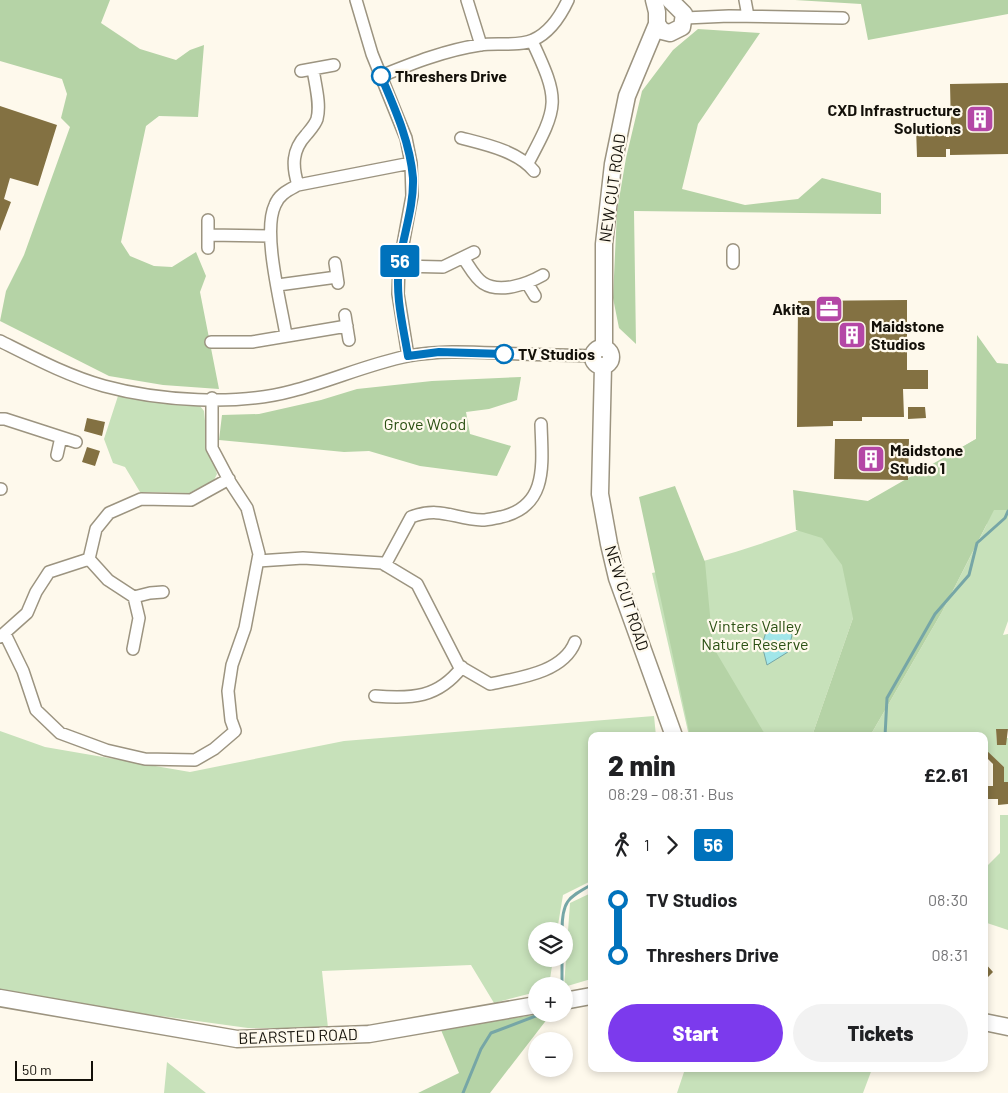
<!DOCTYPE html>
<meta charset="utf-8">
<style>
:root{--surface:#fff;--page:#f2f2f2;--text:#202124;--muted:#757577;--accent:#7c3aed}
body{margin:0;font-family:Barlow,sans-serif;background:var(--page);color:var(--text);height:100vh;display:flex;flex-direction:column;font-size:19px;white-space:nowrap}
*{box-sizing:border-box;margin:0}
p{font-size:16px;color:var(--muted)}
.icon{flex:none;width:28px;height:28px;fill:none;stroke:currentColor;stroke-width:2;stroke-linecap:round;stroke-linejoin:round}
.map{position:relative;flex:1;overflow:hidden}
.details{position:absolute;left:588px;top:732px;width:400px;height:340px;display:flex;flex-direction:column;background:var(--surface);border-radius:10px;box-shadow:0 2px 8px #0003}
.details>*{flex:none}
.badge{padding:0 10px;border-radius:4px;font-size:18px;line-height:32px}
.fabs{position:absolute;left:528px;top:922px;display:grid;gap:10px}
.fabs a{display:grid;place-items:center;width:45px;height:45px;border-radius:50%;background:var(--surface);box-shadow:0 2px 8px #0003;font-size:25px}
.scale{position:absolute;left:15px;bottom:12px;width:78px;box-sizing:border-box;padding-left:5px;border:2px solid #131009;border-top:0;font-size:14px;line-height:18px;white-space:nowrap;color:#131009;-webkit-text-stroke:4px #fef9ec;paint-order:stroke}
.map>.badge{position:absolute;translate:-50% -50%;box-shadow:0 0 0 2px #fff}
.legs{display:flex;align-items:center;gap:8px;height:55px;padding:0 20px;font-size:16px}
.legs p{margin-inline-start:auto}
.overview{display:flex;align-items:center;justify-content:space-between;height:85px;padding:0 20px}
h1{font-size:28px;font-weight:800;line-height:38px}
.button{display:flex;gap:10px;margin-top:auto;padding:10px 20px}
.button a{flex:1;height:58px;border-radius:30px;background:var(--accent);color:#fff;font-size:20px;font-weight:800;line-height:58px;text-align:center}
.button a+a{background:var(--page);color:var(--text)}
ul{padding:0 20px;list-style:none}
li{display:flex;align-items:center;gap:18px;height:55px;font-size:19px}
li i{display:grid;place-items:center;width:8px;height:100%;margin:0 6px;background:currentColor}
li i::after{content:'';width:12px;height:12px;margin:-6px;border:4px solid;border-radius:50%;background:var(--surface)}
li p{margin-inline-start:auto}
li:first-child i{background:linear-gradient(#0000 50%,currentColor 0)}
li:last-child i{background:linear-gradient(currentColor 50%,#0000 0)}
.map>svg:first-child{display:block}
.green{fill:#c7e1ba}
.forest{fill:#b5d3a6}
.water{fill:#a1e6e9;stroke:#76a6a6}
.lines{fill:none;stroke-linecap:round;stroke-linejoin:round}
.stream{stroke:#76a6a6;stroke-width:3}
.building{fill:#837142}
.street-casing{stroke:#9c9480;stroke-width:14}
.secondary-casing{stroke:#9c9480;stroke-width:19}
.street{stroke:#fff;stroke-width:11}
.secondary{stroke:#fff;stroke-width:16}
.line-1-casing{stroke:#fff;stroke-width:11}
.line-1{stroke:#0072bc;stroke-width:8}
.stop-1-dot{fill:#fff;stroke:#0072bc;stroke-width:2.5}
.labels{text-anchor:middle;stroke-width:4.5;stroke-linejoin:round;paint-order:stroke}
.stop-label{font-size:16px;font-weight:bold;fill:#131009;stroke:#fef9ec;text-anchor:start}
.poi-label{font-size:16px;font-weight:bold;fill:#131009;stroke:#fef9ec;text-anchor:end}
.street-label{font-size:16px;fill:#131009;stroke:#fef9ec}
.park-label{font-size:16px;fill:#2b5013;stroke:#fef9ec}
</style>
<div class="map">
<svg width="1008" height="1093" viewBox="0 0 1008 1093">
<rect width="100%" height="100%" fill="#fef9ec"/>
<path class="green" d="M1008,383V621L1003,635L1008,634V729H996L997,745H1006L1005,738H1008V782H1004V767L985,750V735L870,736L942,612L987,524L853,618L812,736H689L652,573C725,558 800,533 868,501C905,484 941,459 976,439L977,415Z
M118,396L200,406L204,411L207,440L217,474L214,480L189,493L140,492L125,467L113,463L104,439Z
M654,716L656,736H591V881L563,895L557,931H536V959H553L549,986H536V992L494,1003L471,965L322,971L328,1028H248L0,994V731L45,747L190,772L344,741Z
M1000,815H1008V930L984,922V869L1000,853Z
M591,893V979L564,987L570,903Z
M167,1062L206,1093H164Z
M685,1069H872L863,1093H677Z"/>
<path class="forest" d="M0,0H110L101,23L140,49L176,60L190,50L204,45L198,117L159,116L146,126L121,242L130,256L154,266L172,267L196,252L206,276L200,292L219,389L163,385L109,376L0,321L6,291L24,255L70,127L61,118L67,94L62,79L0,61Z
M795,0H1008V14L868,40L861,4Z
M698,29L760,33L698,124L682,189L745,205L798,199L822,178L881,193V214L634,211L636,344L619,328L613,298L617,211L626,158L642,91L673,50Z
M977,335L997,363L1008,364V510H994L942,612L870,736H812L853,618L842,565L822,538L796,530L793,490L868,501L976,439Z
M521,377L517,400L489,409L466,412L470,434L511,446L497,476L420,466L369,451L344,452L219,440L222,415L259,414L321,400L357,389L432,381Z
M675,486L705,562L713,647L766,736H690L639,497Z
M539,1014H551L490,1093H418L459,1073L441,1030Z"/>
<path class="water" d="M787,628L792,635L788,652L767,665L762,645L766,632Z"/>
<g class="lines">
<path class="stream" d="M885,736L887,698L935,614L969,575L977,543L1005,518L1008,511
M562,931C562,902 567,898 591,885
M558,986L562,981V959
M463,1093L481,1049L491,1033L541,1014"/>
</g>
<path class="building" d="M1008,83V154L950,155V149H946V157H917L916,127H946V137H949V127H951L950,84Z
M0,106L57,125L38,186L10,178L4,199L11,202L0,231Z
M907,300V370H928V389H903L904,417H862V421H833V426L797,427L798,301Z
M908,407H925L926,418L908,419Z
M87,418L105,422L102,436L84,431Z
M835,439H909L908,480L834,479Z
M87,447L100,451L95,466L82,462Z
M996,729H1008L1006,745H997Z
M984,748L1004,767V782H1008V804L998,805V799H988L987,786H993V764L984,755Z
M984,962L993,972L984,981Z"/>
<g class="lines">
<defs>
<path id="street" d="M356,0L372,54L406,138L411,163L412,196L399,266L398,294L408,356
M467,0L481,45
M745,0L748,16
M685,18L729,16L843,18
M301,71L334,65
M381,76C413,63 446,50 480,45C496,42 519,47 533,40C549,33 561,15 568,0
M461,138C484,144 518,151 534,171
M528,163C559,105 560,101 532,41
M298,185C292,166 292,150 306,135C310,130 315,125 317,119C321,104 315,84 313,69
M208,235L270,236
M208,248V220
M733,250V263
M464,259C469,266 475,278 483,283C500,294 527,284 543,275
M335,263L338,283
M399,266L443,267L474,252
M527,283L535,296
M278,285L337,277
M345,315L349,340
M286,335C281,304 262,232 275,205C279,194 289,190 298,185L411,163
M0,341C34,358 68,376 104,386C159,401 237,406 292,391C331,381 368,364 408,356C445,349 483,353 521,354C545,355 569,355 593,356
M211,342H252L347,326
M0,419H5L76,442
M57,455L61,437
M0,489H1
M89,559L108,580L134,597L139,618L133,649
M258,561L303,558L382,563L417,584L459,666L490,684C518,678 563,673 575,642
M385,565L411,517C441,506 454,519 482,520C488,520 495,518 501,517C549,506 542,463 541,424
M134,597L150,593L163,592
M5,634L23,671L36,710L60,733L106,750L145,759L195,760L214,749L235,731L231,720L228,691L232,665L245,628L259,554L247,508L230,482L212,448V398
M0,637L27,613L36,592L49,572L89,559L96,529L109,513L141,499L191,500L229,479
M375,696C412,699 438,698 462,667"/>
<path id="secondary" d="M657,24L662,31L670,33L682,27L684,14L670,0
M604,347V244L613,164L627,96L657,24V12L654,0
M593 357a9 9 0 1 1 18 0a9 9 0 1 1-18 0Z
M603,366L600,494L609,544L617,578L674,736
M0,998L237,1039L369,1034L536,1005
M564,1001L591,996
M984,1022L1008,1027"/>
</defs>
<use href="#street" class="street-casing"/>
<use href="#secondary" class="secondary-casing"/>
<use href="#street" class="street"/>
<use href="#secondary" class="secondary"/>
</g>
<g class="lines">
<defs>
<path id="line-1" d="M381,76C395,109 410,142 413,178C414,207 403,236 399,265C395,295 403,326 408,356L439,352L504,354"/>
</defs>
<use href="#line-1" class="line-1-casing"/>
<use href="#line-1" class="line-1"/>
</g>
<defs>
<symbol id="building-square" viewBox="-11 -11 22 22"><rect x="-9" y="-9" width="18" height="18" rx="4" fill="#b447a6" stroke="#fef9ec"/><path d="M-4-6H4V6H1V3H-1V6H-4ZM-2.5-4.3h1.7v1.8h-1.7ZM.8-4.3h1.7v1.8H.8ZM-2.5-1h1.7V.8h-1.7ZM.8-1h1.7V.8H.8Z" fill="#fff"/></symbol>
<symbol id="office-square" viewBox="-11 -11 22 22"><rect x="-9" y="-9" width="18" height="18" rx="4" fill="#b447a6" stroke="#fef9ec"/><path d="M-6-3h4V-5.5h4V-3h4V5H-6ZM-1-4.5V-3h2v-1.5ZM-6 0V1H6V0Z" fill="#fff"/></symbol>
</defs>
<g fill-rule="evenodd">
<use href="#building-square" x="964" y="103" width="32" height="32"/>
<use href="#office-square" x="813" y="293" width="32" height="32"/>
<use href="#building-square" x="836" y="319" width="32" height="32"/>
<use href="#building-square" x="855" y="443" width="32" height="32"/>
</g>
<g class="stop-1-dot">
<circle cx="381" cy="76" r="9"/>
<circle cx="504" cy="354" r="9"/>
</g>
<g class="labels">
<g class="stop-label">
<text x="395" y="82">Threshers Drive</text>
<text x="518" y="360">TV Studios</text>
</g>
<g class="poi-label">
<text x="961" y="116">CXD Infrastructure<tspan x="961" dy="18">Solutions</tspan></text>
<text x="810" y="315">Akita</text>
<text x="871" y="332" text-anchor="start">Maidstone<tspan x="871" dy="18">Studios</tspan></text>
<text x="890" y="456" text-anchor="start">Maidstone<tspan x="890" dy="18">Studio 1</tspan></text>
</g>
<g class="street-label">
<text transform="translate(612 188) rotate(-82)" y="6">NEW CUT ROAD</text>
<text transform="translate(627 598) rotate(72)" y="6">NEW CUT ROAD</text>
<text transform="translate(298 1036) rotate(-2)" y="6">BEARSTED ROAD</text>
</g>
<g class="park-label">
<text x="425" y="430">Grove Wood</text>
<text x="755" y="632">Vinters Valley<tspan x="755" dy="18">Nature Reserve</tspan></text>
</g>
</g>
</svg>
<div class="fabs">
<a><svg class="icon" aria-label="layers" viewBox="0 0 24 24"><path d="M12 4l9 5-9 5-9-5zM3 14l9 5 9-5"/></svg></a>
<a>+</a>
<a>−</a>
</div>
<div class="scale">50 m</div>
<b class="badge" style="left:400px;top:261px;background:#0072bc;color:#fff">56</b>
<section class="details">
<div class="overview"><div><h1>2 min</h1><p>08:29 – 08:31 · Bus</p></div><b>£2.61</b></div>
<div class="legs"><svg class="icon" aria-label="walk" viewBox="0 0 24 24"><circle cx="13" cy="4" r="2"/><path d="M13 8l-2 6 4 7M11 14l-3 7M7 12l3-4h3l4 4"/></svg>1<svg class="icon" aria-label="forward" viewBox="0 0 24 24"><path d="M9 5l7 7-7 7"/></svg><b class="badge" style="background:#0072bc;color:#fff">56</b></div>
<ul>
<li><i style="color:#0072bc"></i><b>TV Studios</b><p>08:30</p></li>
<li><i style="color:#0072bc"></i><b>Threshers Drive</b><p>08:31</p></li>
</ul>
<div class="button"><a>Start</a><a>Tickets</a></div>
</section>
</div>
